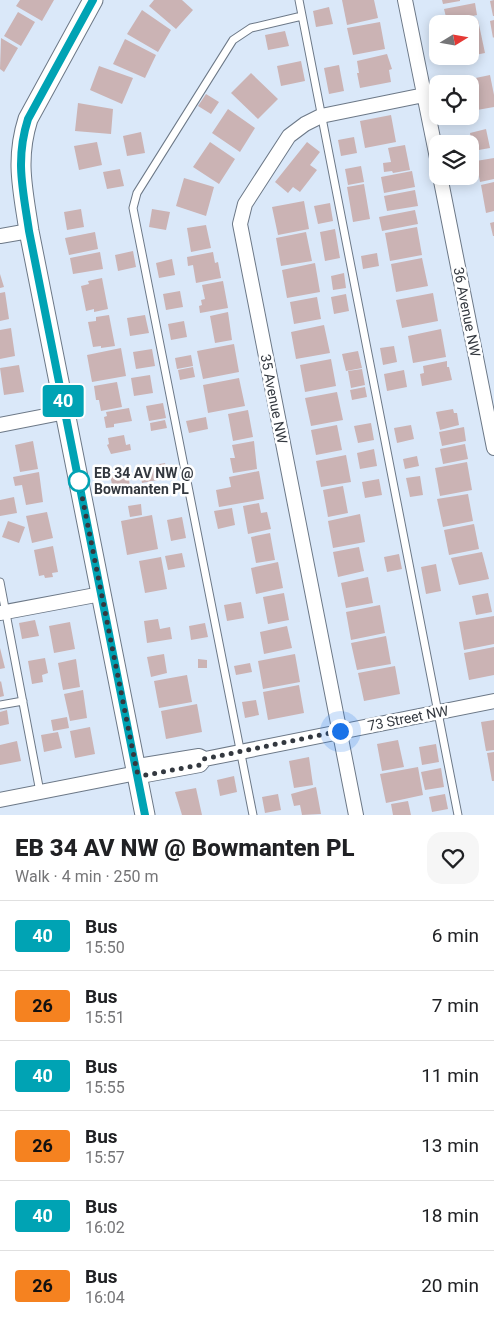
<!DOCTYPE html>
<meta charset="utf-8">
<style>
:root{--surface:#fff;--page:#f6f6f6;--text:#202124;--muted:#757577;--line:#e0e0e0}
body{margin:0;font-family:Roboto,sans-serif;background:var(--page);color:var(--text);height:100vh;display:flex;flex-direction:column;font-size:19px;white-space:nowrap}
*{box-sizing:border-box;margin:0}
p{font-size:16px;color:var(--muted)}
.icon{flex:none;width:28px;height:28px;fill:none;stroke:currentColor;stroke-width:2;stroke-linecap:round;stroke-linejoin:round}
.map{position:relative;height:815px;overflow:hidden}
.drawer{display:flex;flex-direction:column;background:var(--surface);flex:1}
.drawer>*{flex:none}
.badge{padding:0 10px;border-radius:4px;font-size:18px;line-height:32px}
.needle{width:32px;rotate:79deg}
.tools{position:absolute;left:429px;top:15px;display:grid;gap:10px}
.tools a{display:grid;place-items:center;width:50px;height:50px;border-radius:10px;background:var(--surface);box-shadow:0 2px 12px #0003;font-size:25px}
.you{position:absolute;width:25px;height:25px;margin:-12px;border:4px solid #fff;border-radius:50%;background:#1a73e8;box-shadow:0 0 0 8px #1a73e833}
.map>.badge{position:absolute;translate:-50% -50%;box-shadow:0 0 0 2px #fff}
.round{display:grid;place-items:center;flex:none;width:52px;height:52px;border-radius:15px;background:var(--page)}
.overview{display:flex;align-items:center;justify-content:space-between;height:85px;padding:0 15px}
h1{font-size:24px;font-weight:800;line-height:38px}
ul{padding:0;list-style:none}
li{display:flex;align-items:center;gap:15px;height:70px;padding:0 15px;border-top:1px solid var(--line)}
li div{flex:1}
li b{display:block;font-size:19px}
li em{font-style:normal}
li .badge{min-width:55px;font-weight:700;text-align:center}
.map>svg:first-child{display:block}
.building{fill:#cbb3b4}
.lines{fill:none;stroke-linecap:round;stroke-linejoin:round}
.lane-casing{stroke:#6c7887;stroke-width:9}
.street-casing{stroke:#6c7887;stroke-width:16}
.secondary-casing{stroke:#6c7887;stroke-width:21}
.lane{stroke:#fff;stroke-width:7}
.street{stroke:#fff;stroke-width:14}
.secondary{stroke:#fff;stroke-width:19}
.line-casing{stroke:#fff;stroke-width:11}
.line{stroke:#00a3b4;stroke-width:8}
.walk{stroke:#33383f;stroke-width:5;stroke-dasharray:0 9}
.stop-dot{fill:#fff;stroke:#00a3b4;stroke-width:2.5}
.labels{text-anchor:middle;stroke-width:5;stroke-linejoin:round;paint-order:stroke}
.street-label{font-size:14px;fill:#33383f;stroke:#fff}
.stop-label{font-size:14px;font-weight:bold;fill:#33383f;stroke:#fff;text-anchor:start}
</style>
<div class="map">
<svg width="494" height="815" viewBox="0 0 494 815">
<rect width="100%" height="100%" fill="#dae8f9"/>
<path class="building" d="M20,0H54L42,21L16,6Z
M154,0H182L193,10L176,29L149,6Z
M342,0H374L378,18L347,25Z
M442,0H460V1L443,4Z
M494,0V16H493L490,1Z
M475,3L477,15L447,21L444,9Z
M329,7L333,24L316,27L313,11Z
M142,10L171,30L158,52L127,34Z
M18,12L35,22L21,46L4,36Z
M478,20L485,53L470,56V24L462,23Z
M494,20V37L493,38L490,21Z
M380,22L385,49L353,55L347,28Z
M285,31L289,46L268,50L265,35Z
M1,38L18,48L4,72L0,69Z
M125,39L156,55L145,78L113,64Z
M387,54L392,69L389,70L391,82L360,88L357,73H359L357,61Z
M301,61L305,81L281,86L277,66Z
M339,65L344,91L329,94L324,68Z
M99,66L133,78L122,104L90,90Z
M251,73L278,99L258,119L231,93Z
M490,75L494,95V107L477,110L471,79Z
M206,94L219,102L211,114L198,106Z
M78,103L113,109L111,134L75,131Z
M228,109L255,128L240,152L212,133Z
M391,115L396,142L365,148L360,121Z
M486,129L490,148L473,151L470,133Z
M141,132L145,153L127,156L123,136Z
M354,137L357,153L341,156L338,140Z
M97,142L102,165L79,170L74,146Z
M210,142L235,159L219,184L193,167Z
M307,142L320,152L310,165L317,170L300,192L293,187L288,193L275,182Z
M405,145L410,170L393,173L392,171L384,172L383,163L391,162L388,148Z
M494,158V179L480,182L476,161Z
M361,166L364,182L348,185L345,169Z
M120,169L124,186L107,189L103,172Z
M412,171L415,187L384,193L381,177Z
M184,178L214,187L206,216L176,206Z
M494,182V211L486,213L481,185Z
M364,184L370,219L353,222L347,187Z
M415,190L418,206L387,211L384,196Z
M304,201L309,229L278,235L272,207Z
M330,203L333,221L318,224L314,206Z
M81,209L84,227L67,230L64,212Z
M152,209L170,212L166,230L149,227Z
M415,210L418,224L382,231L379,217Z
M494,222V236H493L490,223Z
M206,225L211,248L191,252L187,228Z
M417,227L422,255L390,261L385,233Z
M335,229L340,258L325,261L320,232Z
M95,232L98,249L69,255L65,238Z
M306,232L312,261L281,266L276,238Z
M133,251L136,267L118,271L115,255Z
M100,252L103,269L73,274L70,258Z
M213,252L215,263L218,262L221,278L196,283L193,265L188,266L187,257Z
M377,253L379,266L363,269L361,256Z
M422,258L428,286L396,292L391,264Z
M172,259L175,275L159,278L156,263Z
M315,263L320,292L287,298L282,270Z
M344,273L346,288L333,290L331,276Z
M0,274L4,287L0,288Z
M102,278L108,309L94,312V309L86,311L81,286L89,284L88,281Z
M223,281L228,308L200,313L199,306L202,305L201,300L205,299L202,285Z
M180,291L183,307L166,310L163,294Z
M5,292L9,319L0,321V293Z
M433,293L438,321L402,328L396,300Z
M346,294L349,311L334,314L331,297Z
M317,297L321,319L294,324L290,302Z
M228,312L232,340L215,343L210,316Z
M109,315L115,346L101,348V346L93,347L88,322L96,321V317Z
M145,315L149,333L130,336L127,318Z
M184,321L187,337L171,340L168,324Z
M324,325L330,353L296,359L291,332Z
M11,328L15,356L0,359V330Z
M441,329L446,357L413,363L408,336Z
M234,344L239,372L203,379L197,351Z
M394,346L397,362L383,365L380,348Z
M121,348L126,376L92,382L87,355Z
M152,349L155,366L136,369L133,352Z
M358,351L362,368L346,371L342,354Z
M191,355L193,366L177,369L175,358Z
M331,359L336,386L305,392L300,365Z
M447,361V367H449L452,380L422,386L420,374L424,373L423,366Z
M19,365L24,392L4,395L0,368Z
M193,367L195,377L180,380L178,370Z
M362,369L365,385L351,388L348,371Z
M404,370L407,387L387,391L384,374Z
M150,375L153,393L134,396L131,378Z
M239,378L245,406L208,413L203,385Z
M117,382L122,407L101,411L99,400H96L94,386Z
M365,387L367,397L352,400L350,390Z
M337,392L343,420L311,426L305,398Z
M163,403L166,418L149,421L146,406Z
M129,408L132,421L114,424V427L106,428L104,417L107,416L106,412Z
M453,409L454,413H457L459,425L440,430L436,412Z
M248,410L253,437L233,441L228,414Z
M206,417L208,429L189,433L186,421Z
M165,420L167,428L151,431L150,423Z
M371,423L374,440L358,443L354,426Z
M337,425L342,450L316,455L311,430Z
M411,425L414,439L397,443L394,428Z
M464,427L466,441L442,446L439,432Z
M124,435L126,445L130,444L131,450L111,454L107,445L109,444L108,438Z
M33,441L38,469L20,472L15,445Z
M254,441L257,469L233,473L230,458H235L232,445Z
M465,444L468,459L443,464L440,449Z
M374,449L377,466L360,469L357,453Z
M346,455L351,482L321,487L316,461Z
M417,456L419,466L405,469L403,459Z
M467,462L472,490L440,496L435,468Z
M165,463L168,478L142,483L139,468Z
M259,471L264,499L219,507L216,490L231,487L229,477Z
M39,472L43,502L26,505L22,485L15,486L13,477Z
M128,472L131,494L123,495L122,493L114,494L110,475Z
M420,476L423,495L410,497L406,478Z
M379,479L382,495L365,498L362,482Z
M343,486L348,513L328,517L323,490Z
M468,494L473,521L443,527L437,499Z
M14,497L17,513L0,516V500Z
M259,503L261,513L267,512L271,529L248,534L243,506Z
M141,504L142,515L130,517L128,506Z
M232,508L235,525L218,529L214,511Z
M47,512L53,538L32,543L26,516Z
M360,514L365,542L333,548L328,521Z
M152,515L158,549L127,555L121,521Z
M182,517L186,538L171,541L167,520Z
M8,521L25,527L19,543L2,537Z
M474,524L479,549L449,555L444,530Z
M270,533L275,560L256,563L251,537Z
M53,546L58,572L52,573L53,577L45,578L44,575L39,576L34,550Z
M359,547L364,571L338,577L333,552Z
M482,552L489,579L459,585L451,558Z
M182,553L185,567L168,570L165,556Z
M399,554L402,569L387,572L384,557Z
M161,557L167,589L145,593L139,561Z
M278,562L283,588L256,594L251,568Z
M436,564L441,591L426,594L421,567Z
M368,577L373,603L346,608L341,583Z
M284,593L289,620L268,624L263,597Z
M488,593L492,612L476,615L472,596Z
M241,602L244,618L227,621L224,605Z
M380,605L385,633L351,640L346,612Z
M494,616V644L464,650L459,622Z
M158,619L160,629L170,627L172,639L147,643L144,621Z
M35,620L39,636L22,639L19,623Z
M70,622L75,649L54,653L49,626Z
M205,623L208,637L191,640L189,626Z
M287,626L292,648L264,654L260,632Z
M386,636L391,664L357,670L351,643Z
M494,647V675L469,680L464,653Z
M0,648L5,668L0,669Z
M164,654L167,673L151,677L147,657Z
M295,654L300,682L263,689L258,661Z
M45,658L48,673L42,675L43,682L32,684L28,661Z
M76,659L80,687L63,690L58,663Z
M198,659L207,660V668H198Z
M250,663L252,672L236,675L234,666Z
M395,666L400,694L364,701L358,673Z
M187,675L192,702L159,708L154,681Z
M1,681L4,696L0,697V682Z
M299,685L304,713L268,720L263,692Z
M83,690L87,718L70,721L64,694Z
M256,700L259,715L245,718L242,702Z
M197,704L202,732L166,739L161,711Z
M7,710L9,724L0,726V712Z
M67,717L69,728L53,731L51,720Z
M494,720V750L486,751L481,722Z
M90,727L95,754L75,758L70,731Z
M58,732L62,748L44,752L41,735Z
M398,740L404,767L382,771L377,744Z
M17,741L21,761L0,765V745Z
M436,744L439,762L422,765L419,747Z
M494,752V781H492L487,753Z
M309,757L313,785L294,788L289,761Z
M418,767L423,795L386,803L380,774Z
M441,768L444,787L425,790L421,772Z
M234,776L237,792L220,796L217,780Z
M316,787L321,814L302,815L300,805L294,806L291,794Z
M196,788L202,815H182L175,792Z
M278,794L281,810L265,813L262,797Z
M445,794L448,809L432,812L429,797Z
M408,801L411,815H393L391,804Z"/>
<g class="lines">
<defs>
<path id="lane" d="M299,0L458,815
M0,582L40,792
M0,705L23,701
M253,815L133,208L137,193L233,40L251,28L302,16"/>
<path id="street" d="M405,0L438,163
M440,176L494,448
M0,236L29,231
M0,425L66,412
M0,613L101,594
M137,773L144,765L199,756L205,759L494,701
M0,800L137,773L146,775L200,765L205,759
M356,815L240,224L245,204L289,136L305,124L321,116L424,95"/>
<path id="secondary" d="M93,0L28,119C15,160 23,190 29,231L145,815"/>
</defs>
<use href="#lane" class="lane-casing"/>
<use href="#street" class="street-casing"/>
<use href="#secondary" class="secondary-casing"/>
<use href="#lane" class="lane"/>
<use href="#street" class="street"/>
<use href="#secondary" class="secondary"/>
</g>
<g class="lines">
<defs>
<path id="line" d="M93,0L28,119C15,160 23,190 29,231L145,815"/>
</defs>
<use href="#line" class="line-casing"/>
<use href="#line" class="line"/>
<path class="walk" d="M79,481L137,772L146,775L200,765L204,759L340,731"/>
</g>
<circle class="stop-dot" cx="79" cy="481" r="10"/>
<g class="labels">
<g class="street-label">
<text transform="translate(467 312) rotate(79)" y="5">36 Avenue NW</text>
<text transform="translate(274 399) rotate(79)" y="5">35 Avenue NW</text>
<text transform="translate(408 718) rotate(-11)" y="5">73 Street NW</text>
</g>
<g class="stop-label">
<text x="94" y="478">EB 34 AV NW @<tspan x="94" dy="16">Bowmanten PL</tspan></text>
</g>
</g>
</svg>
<div class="tools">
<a><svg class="needle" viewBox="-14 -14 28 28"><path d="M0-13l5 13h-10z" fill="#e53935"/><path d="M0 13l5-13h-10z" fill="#757577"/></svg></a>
<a><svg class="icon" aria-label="locate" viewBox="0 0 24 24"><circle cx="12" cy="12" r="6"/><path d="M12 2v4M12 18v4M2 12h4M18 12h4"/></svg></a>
<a><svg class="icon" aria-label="layers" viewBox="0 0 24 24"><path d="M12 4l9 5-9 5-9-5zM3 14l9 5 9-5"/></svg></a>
</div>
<div class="you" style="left:340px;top:731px"></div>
<b class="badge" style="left:63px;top:401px;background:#00a3b4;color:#fff">40</b>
</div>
<section class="drawer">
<div class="overview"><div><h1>EB 34 AV NW @ Bowmanten PL</h1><p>Walk · 4 min · 250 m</p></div><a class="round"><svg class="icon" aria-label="heart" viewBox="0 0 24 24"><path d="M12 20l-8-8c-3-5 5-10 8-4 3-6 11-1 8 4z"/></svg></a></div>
<ul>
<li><span class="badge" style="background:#00a3b4;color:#fff">40</span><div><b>Bus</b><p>15:50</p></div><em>6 min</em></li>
<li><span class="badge" style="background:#f58220;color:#111">26</span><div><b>Bus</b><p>15:51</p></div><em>7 min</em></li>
<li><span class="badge" style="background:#00a3b4;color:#fff">40</span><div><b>Bus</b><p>15:55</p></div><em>11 min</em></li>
<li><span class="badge" style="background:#f58220;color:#111">26</span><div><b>Bus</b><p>15:57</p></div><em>13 min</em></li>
<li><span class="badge" style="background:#00a3b4;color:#fff">40</span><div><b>Bus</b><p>16:02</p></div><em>18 min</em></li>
<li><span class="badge" style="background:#f58220;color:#111">26</span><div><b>Bus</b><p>16:04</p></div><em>20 min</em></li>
</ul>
</section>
